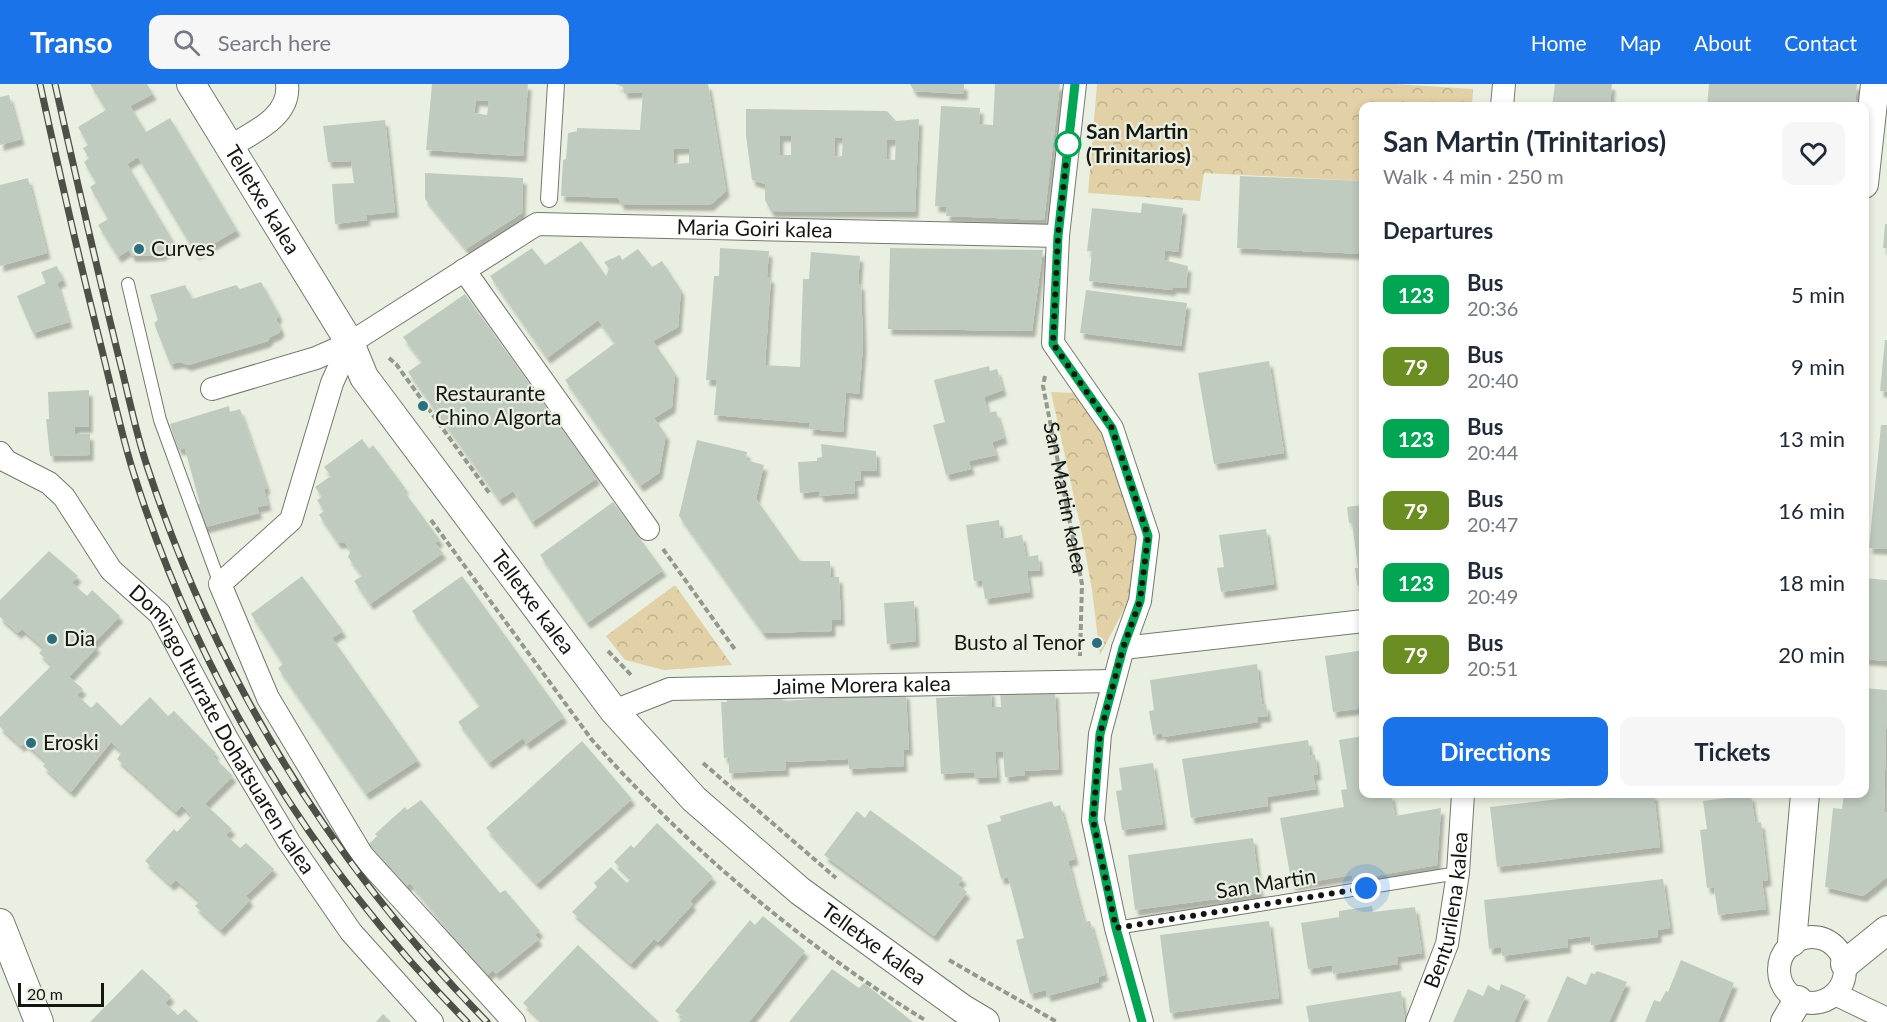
<!DOCTYPE html>
<meta charset="utf-8">
<style>
:root{--surface:#fff;--page:#f6f6f7;--text:#1f2937;--muted:#747a83;--accent:#1a73e8}
body{margin:0;font-family:Lato,sans-serif;background:var(--page);color:var(--text);height:100vh;display:flex;flex-direction:column;font-size:22px;white-space:nowrap}
*{box-sizing:border-box;margin:0}
p{font-size:20px;color:var(--muted)}
.icon{flex:none;width:33px;height:33px;fill:none;stroke:currentColor;stroke-width:2;stroke-linecap:round;stroke-linejoin:round}
.map{position:relative;flex:1;overflow:hidden}
.side{position:absolute;left:1359px;top:18px;width:510px;height:696px;display:flex;flex-direction:column;background:var(--surface);border-radius:12px;box-shadow:0 3px 9px #0003}
.side>*{flex:none}
.badge{padding:0 12px;border-radius:9px;font-size:21px;line-height:39px}
.scale{position:absolute;left:18px;bottom:15px;width:86px;box-sizing:border-box;padding-left:6px;border:3px solid #141611;border-top:0;font-size:16px;line-height:21px;white-space:nowrap;color:#141611;-webkit-text-stroke:4px #eaf0e1;paint-order:stroke}
.you{position:absolute;width:30px;height:30px;margin:-15px;border:4px solid #fff;border-radius:50%;background:#1a73e8;box-shadow:0 0 0 9px #1a73e833}
.map>.badge{position:absolute;translate:-50% -50%;box-shadow:0 0 0 3px #fff}
h2{padding:0 24px;font-size:22px;line-height:54px}
.round{display:grid;place-items:center;flex:none;width:63px;height:63px;border-radius:12px;background:var(--page)}
.headline{display:flex;align-items:center;justify-content:space-between;height:102px;padding:0 24px}
h1{font-size:28px;font-weight:700;line-height:45px}
.primary-button{display:flex;gap:12px;margin-top:auto;padding:12px 24px}
.primary-button a{flex:1;height:69px;border-radius:12px;background:var(--accent);color:#fff;font-size:24px;font-weight:700;line-height:69px;text-align:center}
.primary-button a+a{background:var(--page);color:var(--text)}
ul{padding:0;list-style:none}
li{display:flex;align-items:center;gap:18px;height:72px;padding:0 24px}
li div{flex:1}
li b{display:block;font-size:22px}
li em{font-style:normal}
li .badge{min-width:66px;font-weight:700;text-align:center}
header{display:flex;align-items:center;gap:36px;box-sizing:border-box;height:84px;padding:0 30px;background:var(--accent);color:#fff}
header strong{font-size:28px}
nav{display:flex;gap:33px;margin-inline-start:auto;font-size:21px}
.search{width:420px;height:54px;background:var(--page);display:flex;align-items:center;gap:15px;box-sizing:border-box;padding:0 21px;border-radius:12px;color:var(--muted);font-size:22px}
.map>svg:first-child{display:block}
.park{fill:url(#park-crowns)}
.building{fill:#c0cbbf;fill-rule:evenodd;filter:url(#shadow)}
.lines{fill:none;stroke-linecap:round;stroke-linejoin:round}
.service-casing{stroke:#74796c;stroke-width:14}
.pedestrian-casing{stroke:#74796c;stroke-width:18}
.minor-casing{stroke:#74796c;stroke-width:24}
.tertiary-casing{stroke:#74796c;stroke-width:30}
.path{stroke:#94988d;stroke-width:4;stroke-dasharray:6 3;stroke-linecap:butt}
.service{stroke:#fff;stroke-width:12}
.pedestrian{stroke:#fff;stroke-width:16}
.minor{stroke:#fff;stroke-width:22}
.tertiary{stroke:#fff;stroke-width:28}
.rail-casing{stroke:#4d5048;stroke-width:7}
.rail{stroke:#eaf0e1;stroke-width:4.5;stroke-dasharray:14;stroke-linecap:butt}
.line-casing{stroke:#fff;stroke-width:14}
.line{stroke:#00a651;stroke-width:9}
.walk{stroke:#141611;stroke-width:6;stroke-dasharray:0 10.8}
.stop-dot{fill:#fff;stroke:#00a651;stroke-width:3}
.poi-dot{fill:#2b6e7f;stroke:#eaf0e1;stroke-width:2}
.labels{text-anchor:middle;stroke-width:4.5;stroke-linejoin:round;paint-order:stroke}
.stop-label{font-size:21px;font-weight:bold;fill:#141611;stroke:#eaf0e1;text-anchor:start}
.street-label{font-size:21px;fill:#141611;stroke:#eaf0e1}
.poi-label{font-size:21px;fill:#141611;stroke:#eaf0e1;text-anchor:start}
</style>
<header>
<strong>Transo</strong>
<div class="search"><svg class="icon" aria-label="search" viewBox="0 0 24 24"><circle cx="10" cy="10" r="6"/><path d="M15 15l6 6"/></svg>Search here</div>
<nav><a>Home</a><a>Map</a><a>About</a><a>Contact</a></nav>
</header>
<div class="map">
<svg width="1887" height="938" viewBox="0 0 1887 938">
<defs>
<pattern id="park-crowns" width="20" height="18" patternUnits="userSpaceOnUse" patternTransform="scale(1.5)"><rect width="20" height="18" fill="#e2d0a6"/><path d="M2 6a3 3 0 1 1 6 0M12 15a3 3 0 1 1 6 0" fill="none" stroke="#c1b28e"/></pattern>
<filter id="shadow"><feDropShadow dx="3.5" dy="6" stdDeviation="1.5" flood-color="#0004"/></filter>
</defs>
<rect width="100%" height="100%" fill="#eaf0e1"/>
<path class="park" d="M1097,0H1395L1473,5L1472,22H1364L1363,97L1204,89L1200,117L1088,109Z
M1051,308L1075,309L1104,354L1141,453L1130,514L1100,571L1092,506L1081,445Z
M675,501L732,581L664,586L625,576L606,552Z"/>
<path class="building" d="M90,0H147L153,10L130,22L146,48L170,34L237,146L196,170L138,73L127,80L176,162L161,171L132,172L129,166L118,173L98,141L108,135L90,103L96,99L84,78L89,74L83,64L88,61L78,43L106,26Z
M432,0H528L523,72L426,66ZM476,16L489,17L487,31L474,29Z
M615,0H708L726,107L710,121L621,120L618,114L561,112L563,76L566,75L568,49L577,47V44L640,46L643,8L624,9L623,3ZM689,64V79L674,80V65Z
M910,0H964V10L914,7Z
M995,0H1060L1044,136L946,132L947,123L935,122L941,22L980,24L979,40L993,41Z
M1555,0H1612L1610,22H1552Z
M1709,0H1857L1855,22H1707Z
M9,11L21,55L0,61V13Z
M746,25L887,27L896,37L919,35L915,128L771,127L765,116V100L752,96L746,52ZM780,52H791V71H780ZM835,53L843,54L842,72L834,73ZM887,56H896L895,76L886,75Z
M385,36L395,128L366,131L367,136L335,140L332,100L354,99L351,77L328,78L323,42Z
M425,89L523,94L522,129L466,165L425,115Z
M1240,92L1364,97V170L1237,164Z
M28,94L47,169L0,182V101Z
M1142,119L1183,124L1178,168L1165,166L1164,176L1188,182L1186,204L1173,203L1172,206L1089,197L1092,167H1087L1092,124L1141,129Z
M1885,140H1887V164H1883Z
M581,157L606,192L609,185L604,178L620,171L622,176L638,165L652,183L662,177L681,206L678,243L653,257L675,289L672,323L654,334L666,351L659,389L640,402L565,296L615,259L598,236L547,274L490,192L532,164L545,181Z
M720,164L769,167L767,193H771L765,281L800,283L803,195H809L811,168L860,172L858,200H861L863,262L859,310L846,308L843,348L809,345L810,339L714,331L717,296H706L714,192H719Z
M890,164L1043,166L1032,247L888,245Z
M57,182L63,196L57,199L69,238L33,249L17,212L46,199L41,188Z
M261,198L279,231L276,235L281,245L279,249L270,253L268,257L188,281L181,278L170,280L154,239L158,236L150,211L185,201L192,215L236,201L240,205Z
M1086,206L1187,219L1181,262L1080,249Z
M465,210L597,394L532,438L513,407L499,416L408,288L422,278L403,253Z
M1885,256H1887V308L1880,307Z
M1269,277L1284,369L1214,380L1198,289Z
M989,282L990,287L997,285L1003,306L984,313L988,329L996,327L1004,354L992,358L996,371L969,377L971,385L946,391L933,341L945,338L934,296Z
M89,306V343H75V350H90V371L50,372L46,335H49L48,308Z
M229,322L230,328L240,325L267,404L264,405L268,421L257,423L259,429L202,444L193,421L200,420L185,365H178L170,340Z
M1881,341H1887V465L1869,464Z
M362,355L369,365L373,361L405,404L403,406L440,456L435,459L443,469L370,520L354,497L362,492L348,473L351,466L344,458L338,459L319,431L324,427L317,416L322,413L315,403L331,392L324,383Z
M697,356L747,368L746,376L764,381L756,415L800,477H830L831,493H839L841,536H832V547L763,549L679,432Z
M821,360L876,367L877,387H860L861,396L854,397L855,409L820,412L819,407L800,409L798,378L817,377V374L822,373Z
M613,418L663,486L587,539L540,471Z
M1361,421L1364,423V500L1357,501L1355,484H1358L1352,439H1349L1347,423Z
M999,436L1001,455L1022,451L1026,473L1038,471L1040,486L1027,487L1030,508L985,515L982,496L974,497L966,441Z
M1266,445L1274,500L1221,508L1217,484L1224,483L1219,451Z
M49,467L78,492L72,499L87,512L92,506L120,532L93,560L97,563L69,593L83,605L77,611L91,624L97,618L121,642L150,613L168,632L174,627L216,669L213,672L233,692L205,720L232,745L226,751L240,764L246,759L274,785L246,812L250,816L221,846L195,822L200,817L176,796L171,801L145,777L174,745L177,748L192,732L182,722L176,728L117,675L122,668L111,658L71,708L43,682L47,678L25,659L21,662L0,643V633L52,581L39,569L44,564L22,545L18,549L0,533V516Z
M302,492L343,547L332,554L418,676L366,710L278,584L283,580L251,530Z
M462,492L564,633L526,660L523,654L489,679L458,638L480,622L412,527Z
M1864,494L1887,496V577L1864,575Z
M914,517L916,557L887,560L884,519Z
M1364,566V624L1333,628L1325,572Z
M1257,580L1262,621L1266,620L1268,632L1257,633L1258,638L1163,653L1162,649L1153,651L1149,627L1154,626L1150,596Z
M1864,604L1887,606L1884,728L1887,729V793L1863,812L1825,803L1833,724L1842,725L1844,710H1864Z
M1000,605L1055,608L1059,685L1025,687V691L1005,693L1003,668H995L997,693L975,694L974,688L941,690L936,614L969,612V607L991,606L992,623H1001Z
M845,608L906,609L909,666L903,665L904,682L849,685L848,675L785,678L786,686L729,689V673L724,674L721,618H727L726,613L782,610V617L845,613Z
M1364,652V710H1391L1395,732L1441,724L1437,781L1353,796L1352,791L1292,801L1280,734L1344,723L1341,706L1347,705L1339,656Z
M1308,656L1310,671H1315L1318,690L1313,691L1316,705L1267,713L1268,722L1191,734L1182,675Z
M582,657L632,715L537,800L486,744Z
M1153,679L1163,740L1122,746L1116,707L1122,706L1119,684Z
M1604,710H1654L1660,763L1497,783L1490,723Z
M1751,711L1755,739L1761,738L1768,796L1762,797L1766,825L1718,831L1714,803L1707,804L1700,746L1707,745L1703,717Z
M421,716L500,809L505,806L540,847L535,851L539,855L496,890L493,886L480,897L443,855L449,847L410,799L402,806L366,763L377,752L375,750L405,723L407,726Z
M1052,717L1054,723L1060,721L1075,775L1068,777L1084,838L1090,837L1105,891L1098,893L1099,898L1047,912L1046,906L1030,910L1016,856L1024,854L1008,793L1001,795L987,741L1001,737L1000,732Z
M870,726L963,794L958,801L967,808L934,852L824,771L857,727L865,734Z
M657,739L713,793L690,817L693,820L658,858L654,855L631,880L572,828L597,803L594,799L611,783L627,799L631,794L614,778L631,761L634,764Z
M1253,754L1260,809L1135,826L1128,771Z
M1663,795L1670,844L1658,846V853L1591,861L1590,852L1567,855L1568,863L1502,872L1501,863L1489,865L1484,816Z
M1372,822L1373,828L1415,823L1422,869L1397,873L1398,880L1333,890L1332,881L1308,885L1301,839L1339,833V827Z
M763,832L805,867L749,938H679L683,933L675,927L750,836L755,841Z
M1269,837L1279,914L1170,929L1160,851Z
M578,861L659,938H543L523,919Z
M1681,876L1734,899L1718,938H1645L1654,916L1660,918L1666,907L1668,908Z
M142,885L171,912L165,919L178,931L185,925L199,938H90Z
M832,885L859,904L864,899L913,938H789Z
M1597,887L1627,898L1609,938H1547L1567,892L1586,901L1591,889L1595,890Z
M1501,900L1526,911L1514,938H1453L1468,905L1483,912L1488,901L1499,907Z
M1401,907L1405,938H1309L1306,922Z
M383,930L391,938H376Z"/>
<g class="lines">
<defs>
<path id="service" d="M128,200L160,336L220,500
M1116,844L1458,789"/>
<path id="pedestrian" d="M549,115L556,0"/>
<g id="minor">
<path d="M1075,0L1058,152L1053,259L1112,344L1148,452L1140,517L1123,564L1100,650L1093,736L1116,844L1142,938"/>
<path d="M1502,22L1504,0"/>
<path d="M231,62C254,48 291,32 287,0"/>
<path d="M464,186L648,445"/>
<path d="M350,259L332,299L291,436L220,500L268,614L362,771L514,938"/>
<path id="s2" d="M212,305L316,274L350,259L537,140L1058,152"/>
<path id="s3" d="M0,369L6,377L49,399L64,413L111,486L160,530L227,655L289,758L351,848L432,938"/>
<path d="M1123,564L1364,537"/>
<path id="s4" d="M614,627L670,605L1113,597"/>
<circle cx="1812" cy="886" r="33"/>
<path d="M1835,910L1887,935"/>
<path id="s5" d="M1417,938L1447,860L1458,789L1463,710"/>
</g>
<g id="tertiary">
<path id="s6" d="M191,0L350,259L364,293L614,627L694,715L800,807L963,925L985,938"/>
<path d="M1864,100L1875,0"/>
<path d="M0,839L39,938"/>
<path d="M1792,858L1805,710"/>
<path d="M1845,880L1887,846"/>
<path d="M1785,938L1798,916"/>
</g>
</defs>
<use href="#service" class="service-casing"/>
<use href="#pedestrian" class="pedestrian-casing"/>
<use href="#minor" class="minor-casing"/>
<use href="#tertiary" class="tertiary-casing"/>
<g class="path">
<path d="M389,274L396,280L490,410"/>
<path id="s1" d="M1045,292L1043,302L1082,500L1080,572"/>
<path d="M431,436L592,656C688,764 802,861 925,936"/>
<path d="M663,465L736,567"/>
<path d="M608,567L632,592"/>
<path d="M703,679L836,794"/>
<path d="M949,876L1057,938"/>
</g>
<use href="#service" class="service"/>
<use href="#pedestrian" class="pedestrian"/>
<use href="#minor" class="minor"/>
<use href="#tertiary" class="tertiary"/>
<defs>
<path id="rail" d="M40,0C59,87 79,175 101,262C111,302 120,344 132,384C197,594 313,782 467,938
M55,0C76,93 97,185 120,278C129,313 136,350 148,385C218,597 331,779 487,938"/>
</defs>
<use href="#rail" class="rail-casing"/>
<use href="#rail" class="rail"/>
</g>
<g class="lines">
<defs>
<path id="line" d="M1075,0L1058,152L1053,260L1112,344L1148,452L1140,517L1123,564L1100,650L1093,736L1116,844L1142,938"/>
</defs>
<use href="#line" class="line-casing"/>
<use href="#line" class="line"/>
<path class="walk" d="M1068,60L1058,152L1053,260L1112,344L1148,452L1140,517L1123,564L1100,650L1093,736L1116,844L1366,804"/>
</g>
<circle class="stop-dot" cx="1068" cy="60" r="12"/>
<g class="poi-dot">
<circle cx="139" cy="165" r="6"/>
<circle cx="423" cy="322" r="6"/>
<circle cx="52" cy="555" r="6"/>
<circle cx="1097" cy="559" r="6"/>
<circle cx="31" cy="659" r="6"/>
</g>
<g class="labels">
<g class="stop-label">
<text x="1086" y="55">San Martin<tspan x="1086" dy="24">(Trinitarios)</tspan></text>
</g>
<g class="street-label">
<text dy="7" stroke="none"><textPath href="#s6" startOffset="136">Telletxe kalea</textPath></text>
<text dy="7" stroke="none"><textPath href="#s2" startOffset="585">Maria Goiri kalea</textPath></text>
<text dy="7" stroke="none"><textPath href="#s1" startOffset="124">San Martin kalea</textPath></text>
<text dy="7" stroke="none"><textPath href="#s6" startOffset="622">Telletxe kalea</textPath></text>
<text dy="7" stroke="none"><textPath href="#s4" startOffset="252">Jaime Morera kalea</textPath></text>
<text dy="7" stroke="none"><textPath href="#s3" startOffset="362">Domingo Iturrate Dohatsuaren kalea</textPath></text>
<text transform="translate(1266 800) rotate(-9)" y="7">San Martin</text>
<text dy="7" stroke="none"><textPath href="#s5" startOffset="117">Benturilena kalea</textPath></text>
<text dy="7" stroke="none"><textPath href="#s6" startOffset="1108">Telletxe kalea</textPath></text>
</g>
<g class="poi-label">
<text x="151" y="172">Curves</text>
<text x="435" y="317">Restaurante<tspan x="435" dy="24">Chino Algorta</tspan></text>
<text x="64" y="562">Dia</text>
<text x="1085" y="566" text-anchor="end">Busto al Tenor</text>
<text x="43" y="666">Eroski</text>
</g>
</g>
</svg>
<div class="scale">20 m</div>
<div class="you" style="left:1366px;top:804px"></div>
<section class="side">
<div class="headline"><div><h1>San Martin (Trinitarios)</h1><p>Walk · 4 min · 250 m</p></div><a class="round"><svg class="icon" aria-label="heart" viewBox="0 0 24 24"><path d="M12 20l-8-8c-3-5 5-10 8-4 3-6 11-1 8 4z"/></svg></a></div>
<h2>Departures</h2>
<ul>
<li><span class="badge" style="background:#00a651;color:#fff">123</span><div><b>Bus</b><p>20:36</p></div><em>5 min</em></li>
<li><span class="badge" style="background:#6b8e23;color:#fff">79</span><div><b>Bus</b><p>20:40</p></div><em>9 min</em></li>
<li><span class="badge" style="background:#00a651;color:#fff">123</span><div><b>Bus</b><p>20:44</p></div><em>13 min</em></li>
<li><span class="badge" style="background:#6b8e23;color:#fff">79</span><div><b>Bus</b><p>20:47</p></div><em>16 min</em></li>
<li><span class="badge" style="background:#00a651;color:#fff">123</span><div><b>Bus</b><p>20:49</p></div><em>18 min</em></li>
<li><span class="badge" style="background:#6b8e23;color:#fff">79</span><div><b>Bus</b><p>20:51</p></div><em>20 min</em></li>
</ul>
<div class="primary-button"><a>Directions</a><a>Tickets</a></div>
</section>
</div>
